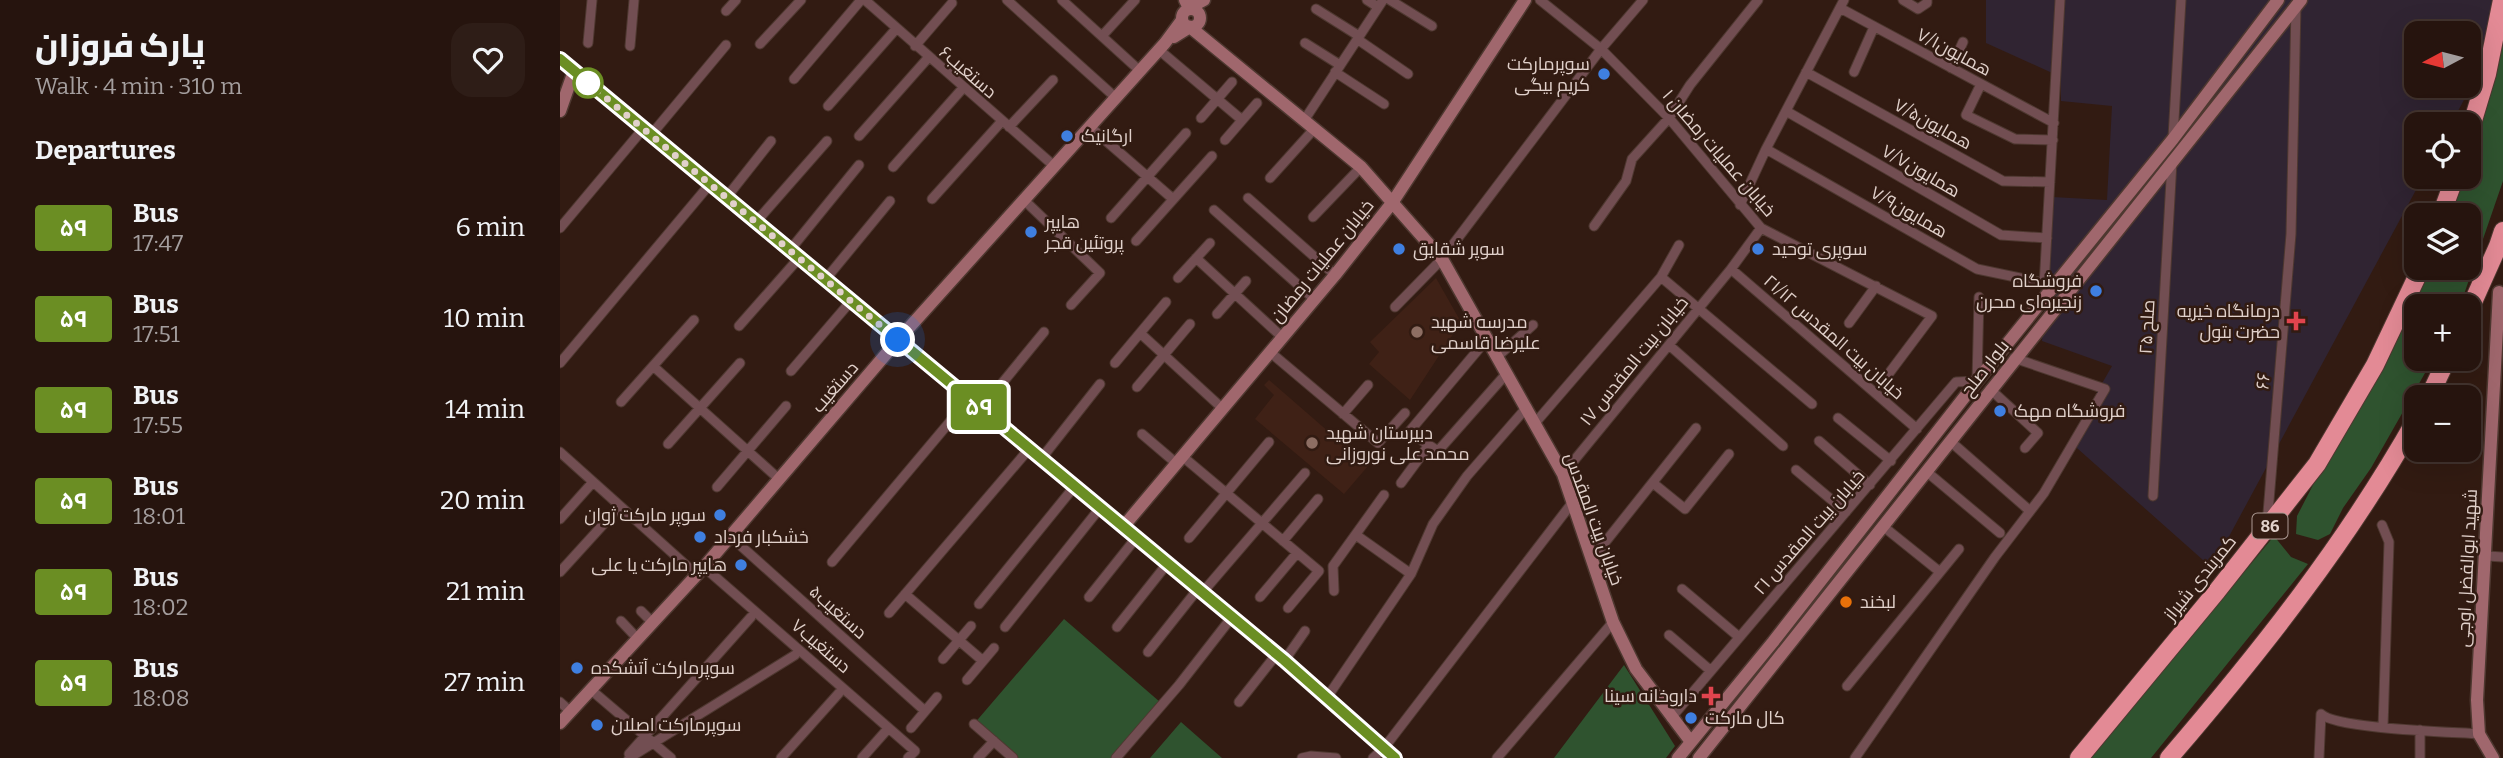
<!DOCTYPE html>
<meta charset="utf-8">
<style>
:root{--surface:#26140e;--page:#2e1d17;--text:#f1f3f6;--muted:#a49e9e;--line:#42332e}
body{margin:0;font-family:Bitter,Cairo,serif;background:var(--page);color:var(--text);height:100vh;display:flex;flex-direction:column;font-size:26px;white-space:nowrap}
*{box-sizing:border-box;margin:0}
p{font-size:23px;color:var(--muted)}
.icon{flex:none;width:38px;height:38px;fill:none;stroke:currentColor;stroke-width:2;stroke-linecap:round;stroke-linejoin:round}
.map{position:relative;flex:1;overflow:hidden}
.side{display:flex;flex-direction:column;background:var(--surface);width:560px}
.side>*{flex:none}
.badge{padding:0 14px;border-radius:5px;font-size:24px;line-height:46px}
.needle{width:46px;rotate:263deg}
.fabs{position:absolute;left:1844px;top:21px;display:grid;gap:14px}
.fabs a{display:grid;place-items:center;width:77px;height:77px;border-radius:14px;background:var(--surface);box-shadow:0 7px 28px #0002,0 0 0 2px var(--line);font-size:35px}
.you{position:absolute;width:35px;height:35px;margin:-18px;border:5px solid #fff;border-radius:50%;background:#1a73e8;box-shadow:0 0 0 10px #1a73e833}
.map>.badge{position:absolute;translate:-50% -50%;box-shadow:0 0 0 4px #fff}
h2{padding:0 35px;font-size:26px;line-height:63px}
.round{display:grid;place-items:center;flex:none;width:74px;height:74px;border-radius:21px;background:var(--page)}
.overview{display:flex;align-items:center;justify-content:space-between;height:119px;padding:0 35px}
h1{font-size:33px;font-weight:800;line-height:52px}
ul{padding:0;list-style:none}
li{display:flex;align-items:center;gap:21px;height:91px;padding:0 35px}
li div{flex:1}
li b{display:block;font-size:26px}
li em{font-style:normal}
li .badge{min-width:77px;font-weight:700;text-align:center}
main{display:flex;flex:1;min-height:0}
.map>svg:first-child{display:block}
.commercial{fill:#302432;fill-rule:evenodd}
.built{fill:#3f2116}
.green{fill:#2f532f}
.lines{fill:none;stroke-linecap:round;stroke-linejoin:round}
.street-casing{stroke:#4e3830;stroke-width:11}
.secondary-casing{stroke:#4e3830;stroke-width:15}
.highway-casing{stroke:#4e3830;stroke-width:20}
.street{stroke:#724e52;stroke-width:9}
.secondary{stroke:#a0676d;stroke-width:12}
.highway{stroke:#e38a95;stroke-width:18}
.line-casing{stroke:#fff;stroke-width:16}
.line{stroke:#6b8e23;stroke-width:10}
.walk{stroke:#e1d1cb;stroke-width:7;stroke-dasharray:0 12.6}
.shop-dot{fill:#3f7fe0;stroke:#321b12;stroke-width:2.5}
.stop-dot{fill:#fff;stroke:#6b8e23;stroke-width:3.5}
.health-dot{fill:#e0444e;stroke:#321b12;stroke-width:2.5}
.education-dot{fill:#8d6e63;stroke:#321b12;stroke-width:2.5}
.food-dot{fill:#e8710a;stroke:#321b12;stroke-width:2.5}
.labels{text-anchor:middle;stroke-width:5;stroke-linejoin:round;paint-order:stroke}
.shield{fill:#321b12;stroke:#ac9a94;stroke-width:2}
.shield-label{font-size:16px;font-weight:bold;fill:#e1d1cb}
.street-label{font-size:18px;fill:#e1d1cb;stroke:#321b12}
.poi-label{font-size:18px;fill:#e1d1cb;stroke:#321b12;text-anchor:start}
</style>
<main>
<section class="side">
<div class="overview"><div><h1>پارک فروزان</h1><p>Walk · 4 min · 310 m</p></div><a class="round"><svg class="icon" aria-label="heart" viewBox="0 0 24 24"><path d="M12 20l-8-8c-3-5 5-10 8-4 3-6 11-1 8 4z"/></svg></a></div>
<h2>Departures</h2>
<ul>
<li><span class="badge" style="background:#6b8e23;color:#fff">۵۹</span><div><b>Bus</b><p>17:47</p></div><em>6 min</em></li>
<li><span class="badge" style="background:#6b8e23;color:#fff">۵۹</span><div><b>Bus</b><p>17:51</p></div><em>10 min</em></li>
<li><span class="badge" style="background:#6b8e23;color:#fff">۵۹</span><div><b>Bus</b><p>17:55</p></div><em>14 min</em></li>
<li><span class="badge" style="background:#6b8e23;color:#fff">۵۹</span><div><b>Bus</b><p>18:01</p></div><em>20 min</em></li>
<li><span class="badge" style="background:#6b8e23;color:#fff">۵۹</span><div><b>Bus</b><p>18:02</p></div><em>21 min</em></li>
<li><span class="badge" style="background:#6b8e23;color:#fff">۵۹</span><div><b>Bus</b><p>18:08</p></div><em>27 min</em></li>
</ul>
</section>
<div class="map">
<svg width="1943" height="758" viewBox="0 0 1943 758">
<rect width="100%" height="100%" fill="#321b12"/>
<path class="commercial" d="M1426,0H1935L1933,46L1891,124H1857V177H1863L1652,568L1509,441L1552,366L1482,341L1492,197L1547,200L1552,106L1501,101V77L1426,43ZM1857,33H1909V86H1857Z"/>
<path class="built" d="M876,278L901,322L850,400L809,364L819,352L810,342Z
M709,380L808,466L784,494L695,419L714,395L704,385Z"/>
<path class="green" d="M1943,37V181L1900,306H1857V359H1873L1811,468L1783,508L1770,534L1758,540L1736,534L1737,516L1865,268H1909V215H1889L1904,177H1909V160L1927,104Z
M1714,536L1731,557L1748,564L1591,758H1530Z
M504,619L600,702L551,758H458L436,738L413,725Z
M1064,665L1115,746L1106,758H994Z
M621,722L662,758H590Z"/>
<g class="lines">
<defs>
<path id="street" d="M305,0L493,165
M447,0L555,97
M502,0L579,70
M807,0L818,7
M830,0L872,26
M980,0L1041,49L1109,118L1201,228L1372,316L1327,376
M1343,0L1358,9L1367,3V0
M1280,8L1494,123
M756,9L799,36
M166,11L176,0
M542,36L575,0
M797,39L848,74
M28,43L32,0
M745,43L780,65
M200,44L241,0
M70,46L74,0
M355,46L392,3
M598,49L682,120
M1391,68L1403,42
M775,72L824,104
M1246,72L1443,181L1490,182
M1294,72L1314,27
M234,79L301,0
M1421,84L1406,115L1455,139L1493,140
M268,106L336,29
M1226,111L1441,235L1487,238
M641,118L672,82
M745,119L823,0
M529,126L613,199
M449,127L493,80
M91,135L166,45
M299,136L368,58
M1613,137L1621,0
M665,140L697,103
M1206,149L1417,269L1484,283
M333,167L403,88
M710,178L755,128
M166,198L211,141
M688,198L775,275
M372,199L442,121
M463,199L540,273L511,305
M1180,205L1206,149L1284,0
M654,210L754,299
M753,217L801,167
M551,218L626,133
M196,222L267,141
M1034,226L1066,181L1072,159L1109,118L1130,85L1198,0
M0,228L83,129
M576,241L652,156
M230,250L299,165
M636,258L722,337
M1171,269L1357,429
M1101,277L1252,404
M618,278L650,243
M265,280L330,201
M1484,286L1500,0
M835,307L882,259L1041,49L1083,0
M657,314L686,281
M1289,323L1316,286
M179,326L239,258
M580,333L662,408
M928,338L849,432L878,451L947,373
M1109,345L1223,446
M710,352L818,443L845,413
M938,356L973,325
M0,363L150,184
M555,363L606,302
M93,366L219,479
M231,371L291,301
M577,387L630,324
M1430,389L1478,433L1465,448
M61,402L134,320
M421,409L484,332
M783,414L808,385
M1278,418L1331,461
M976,422L1101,277L1119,245
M582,434L616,463
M1259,441L1310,485
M1390,441L1470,511
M108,444L180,363
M0,452L137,575
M622,456L759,571L728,608
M481,459L540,384
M1236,470L1286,512
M1367,472L1440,533
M1003,474L1171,269L1201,228
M841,483L869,445
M1093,483L1125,509L1169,454
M157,487L226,406
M1593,496L1612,162
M0,519L33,482
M1707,525L1731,234L1736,6
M1822,525L1829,542L1823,727
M1324,527L1380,572
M796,535L851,574
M171,537L365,711
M629,538L709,442
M723,541L758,499
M1927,556L1943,557
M1031,560L1136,428
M272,562L409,399
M144,567L355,751L348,758
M0,572L60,506
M1122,589L1179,637
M774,591L773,566L824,495
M642,593L745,473
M345,594L423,661
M529,597L576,538
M700,597L737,553
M419,604L514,487
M81,611L92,622
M329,613L469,449
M61,621L77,638
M445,627L540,508
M557,627L607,564
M1109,635L1151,671
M588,652L638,589
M383,659L411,626
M724,661L745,631
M407,680L434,648
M1287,686L1399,549
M30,689L111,758
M766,699L851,574L873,524L907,476L967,407
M0,702L10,711
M679,702L716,655
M1761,714C1777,729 1891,732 1919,734
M1111,718L1396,382L1417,381L1419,297
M414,724L453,758
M351,728L377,697
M69,754L191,617
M69,758L235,655
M221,758L279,693
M302,758L325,732
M418,758L434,741
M556,758L619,685L672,617
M742,758L751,756L776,758
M813,758L824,748L1012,503
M937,758L1053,622
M1295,758L1435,557L1484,493L1545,389L1454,358
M1759,758L1761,714
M1860,758V730"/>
<path id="secondary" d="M625,0L629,8L644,0
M622 18a9 9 0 1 1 18 0a9 9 0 1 1-18 0Z
M614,37L630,27L801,167L882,259L1003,474L1053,622L1076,669L1131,742
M0,59L724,661L835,758
M0,111L14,71
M563,527L775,275L832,203L965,0
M0,723L144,567L338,340L605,43L622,20
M1118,758L1213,642L1417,381L1613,139L1718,0
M1139,758L1741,0
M1933,758L1919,734L1917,700L1939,292"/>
<path id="highway" d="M1909,134L1927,74L1942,0
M1881,215L1895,177
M1909,311L1938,246L1943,231
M1869,397L1887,359
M1519,758L1657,591L1757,464L1815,365L1861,268
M1609,758C1701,651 1788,541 1857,418"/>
</defs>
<use href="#street" class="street-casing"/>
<use href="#secondary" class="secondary-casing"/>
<use href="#highway" class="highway-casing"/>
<use href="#street" class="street"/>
<use href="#secondary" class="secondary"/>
<use href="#highway" class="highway"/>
</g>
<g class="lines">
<defs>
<path id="line" d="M0,59L724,660L835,758"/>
</defs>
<use href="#line" class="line-casing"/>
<use href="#line" class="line"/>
<path class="walk" d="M28,83L338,340"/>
</g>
<g class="shop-dot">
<circle cx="1044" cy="74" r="7"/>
<circle cx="507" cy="136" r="7"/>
<circle cx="471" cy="232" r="7"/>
<circle cx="839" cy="249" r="7"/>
<circle cx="1198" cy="249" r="7"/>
<circle cx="1536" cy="291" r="7"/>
<circle cx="1440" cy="411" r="7"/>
<circle cx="160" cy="515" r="7"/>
<circle cx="140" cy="537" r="7"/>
<circle cx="181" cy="565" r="7"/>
<circle cx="17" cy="668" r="7"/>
<circle cx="1131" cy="718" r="7"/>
<circle cx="37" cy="725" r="7"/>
</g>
<circle class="stop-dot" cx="28" cy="83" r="14"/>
<g class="health-dot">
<path d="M1732.5 310.5h7v7h7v7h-7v7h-7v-7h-7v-7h7z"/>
<path d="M1147.5 685.5h7v7h7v7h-7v7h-7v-7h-7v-7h7z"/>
</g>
<g class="education-dot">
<circle cx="857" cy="332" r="7"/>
<circle cx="752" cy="443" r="7"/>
</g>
<circle class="food-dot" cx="1286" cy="602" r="7"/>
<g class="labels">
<rect class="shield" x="1692.5" y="513.5" width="35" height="25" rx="5"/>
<g class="shield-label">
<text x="1710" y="532">86</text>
</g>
<g class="street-label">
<text transform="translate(1394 52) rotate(28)" y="6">همایون۷/۱</text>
<text transform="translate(408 72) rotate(41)" y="6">دستغیب۶</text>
<text transform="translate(1373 124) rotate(29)" y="6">همایون۷/۵</text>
<text transform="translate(1159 153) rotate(49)" y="6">خیابان عملیات رمضان ۱</text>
<text transform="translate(1361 171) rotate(30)" y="6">همایون۷/۷</text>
<text transform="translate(1349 212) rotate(30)" y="6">همایون۷/۹</text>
<text transform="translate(762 261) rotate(-51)" y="6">خیابان عملیات رمضان</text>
<text transform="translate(1587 327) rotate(-87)" y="6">صلح ۲۵</text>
<text transform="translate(1274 337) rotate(41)" y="6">خیابان بیت المقدس ۲۱/۱۲</text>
<text transform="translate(1074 361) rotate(-51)" y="6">خیابان بیت المقدس ۱۷</text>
<text transform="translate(1425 368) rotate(-52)" y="6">بلوار صلح</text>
<text transform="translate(1703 381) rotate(-85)" y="6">۶۶</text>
<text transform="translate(275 387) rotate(-49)" y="6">دستغیب</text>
<text transform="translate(1034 519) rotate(70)" y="6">خیابان بیت المقدس</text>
<text transform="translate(1249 532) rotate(-49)" y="6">خیابان بیت المقدس ۲۱</text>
<text transform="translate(1907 568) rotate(-87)" y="6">شهید ابوالفضل اوجی</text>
<text transform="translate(1640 578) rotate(-51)" y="6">کمربندی شیراز</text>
<text transform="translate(278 612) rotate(42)" y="6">دستغیب۵</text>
<text transform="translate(261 646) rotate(41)" y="6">دستغیب۷</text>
</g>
<g class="poi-label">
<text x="1030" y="70" text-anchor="end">سوپرمارکت<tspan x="1030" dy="21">کریم بیگی</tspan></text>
<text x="521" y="142">ارگانیک</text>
<text x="485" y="228">هایپر<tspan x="485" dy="21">پروتئین قجر</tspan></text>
<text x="853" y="255">سوپر شقایق</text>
<text x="1212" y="255">سوپری توحید</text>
<text x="1522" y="287" text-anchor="end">فروشگاه<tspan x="1522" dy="21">زنجیره‌ای محرن</tspan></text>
<text x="1720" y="317" text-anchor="end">درمانگاه خیریه<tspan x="1720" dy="21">حضرت بتول</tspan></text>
<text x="871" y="328">مدرسه شهید<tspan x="871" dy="21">علیرضا قاسمی</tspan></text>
<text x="1454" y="417">فروشگاه مهک</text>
<text x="766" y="439">دبیرستان شهید<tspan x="766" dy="21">محمد علی نوروزانی</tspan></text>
<text x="146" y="521" text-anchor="end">سوپر مارکت ژوان</text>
<text x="154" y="543">خشکبار فرداد</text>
<text x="167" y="571" text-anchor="end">هایپر مارکت یا علی</text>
<text x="1300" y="608">لبخند</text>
<text x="31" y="674">سوپرمارکت آتشکده</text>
<text x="1137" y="702" text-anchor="end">داروخانه سینا</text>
<text x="1145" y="724">کال مارکت</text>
<text x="51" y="731">سوپرمارکت اصلان</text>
</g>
</g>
</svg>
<div class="fabs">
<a><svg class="needle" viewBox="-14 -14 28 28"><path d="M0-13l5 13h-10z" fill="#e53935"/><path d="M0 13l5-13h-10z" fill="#a49e9e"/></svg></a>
<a><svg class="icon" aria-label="locate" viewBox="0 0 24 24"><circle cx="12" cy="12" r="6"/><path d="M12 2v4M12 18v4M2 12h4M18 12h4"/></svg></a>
<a><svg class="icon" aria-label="layers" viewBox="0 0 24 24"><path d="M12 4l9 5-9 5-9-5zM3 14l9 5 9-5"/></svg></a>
<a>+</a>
<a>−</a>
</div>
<div class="you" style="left:338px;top:340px"></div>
<b class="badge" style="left:419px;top:407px;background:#6b8e23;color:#fff">۵۹</b>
</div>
</main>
